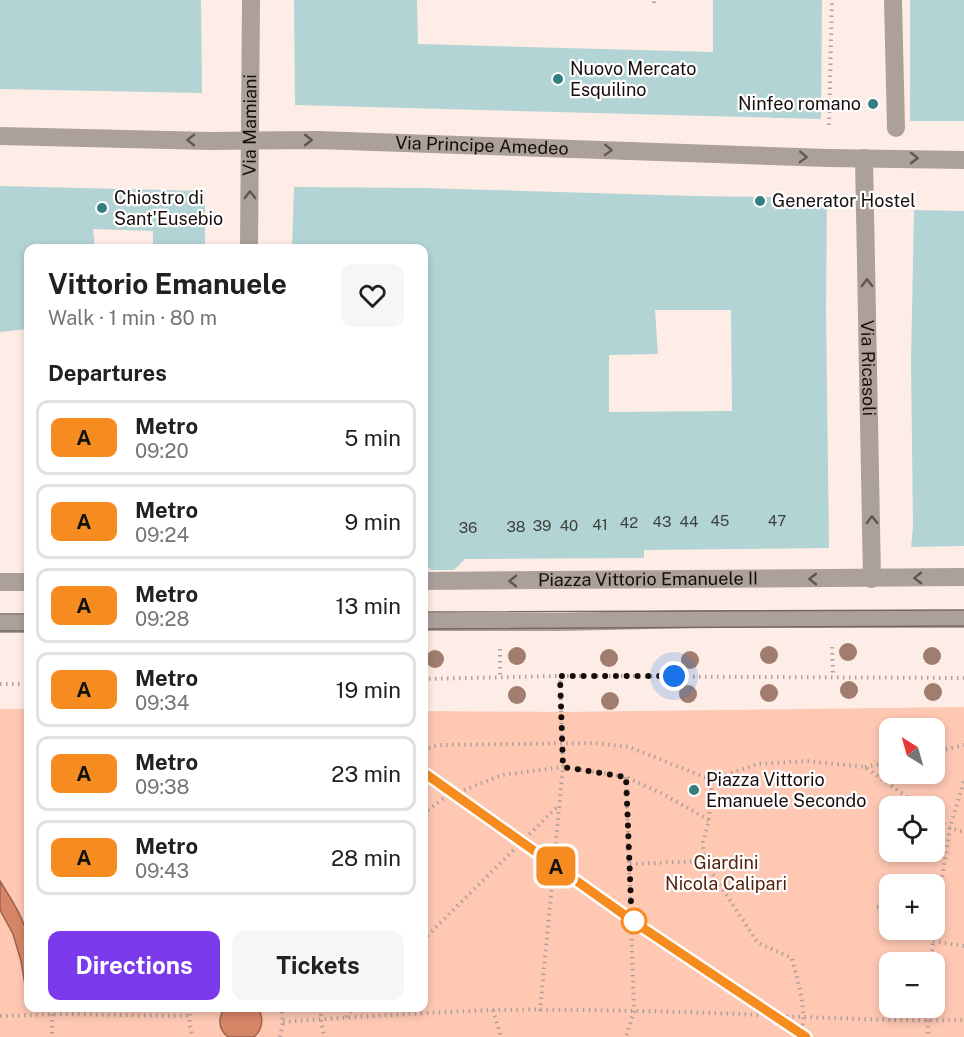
<!DOCTYPE html>
<meta charset="utf-8">
<style>
:root{--surface:#fff;--page:#f6f6f6;--text:#202124;--muted:#757577;--line:#e0e0e0;--accent:#7c3aed}
body{margin:0;font-family:"Public Sans",sans-serif;background:var(--page);color:var(--text);height:100vh;display:flex;flex-direction:column;font-size:22px;white-space:nowrap}
*{box-sizing:border-box;margin:0}
p{font-size:20px;color:var(--muted)}
.icon{flex:none;width:33px;height:33px;fill:none;stroke:currentColor;stroke-width:2;stroke-linecap:round;stroke-linejoin:round}
.map{position:relative;flex:1;overflow:hidden}
.drawer{position:absolute;left:24px;top:244px;width:404px;height:768px;display:flex;flex-direction:column;background:var(--surface);border-radius:12px;box-shadow:0 3px 9px #0003}
.drawer>*{flex:none}
.badge{padding:0 12px;border-radius:9px;font-size:21px;line-height:39px}
.needle{width:39px;rotate:323deg}
.fabs{position:absolute;left:879px;top:718px;display:grid;gap:12px}
.fabs a{display:grid;place-items:center;width:66px;height:66px;border-radius:12px;background:var(--surface);box-shadow:0 3px 9px #0003;font-size:30px}
.you{position:absolute;width:30px;height:30px;margin:-15px;border:4px solid #fff;border-radius:50%;background:#1a73e8;box-shadow:0 0 0 9px #1a73e833}
.map>.badge{position:absolute;translate:-50% -50%;box-shadow:0 0 0 3px #fff}
h2{padding:0 24px;font-size:22px;line-height:54px}
.round{display:grid;place-items:center;flex:none;width:63px;height:63px;border-radius:12px;background:var(--page)}
.head{display:flex;align-items:center;justify-content:space-between;height:102px;padding:0 24px}
h1{font-size:28px;font-weight:700;line-height:45px}
.button{display:flex;gap:12px;margin-top:auto;padding:12px 24px}
.button a{flex:1;height:69px;border-radius:12px;background:var(--accent);color:#fff;font-size:24px;font-weight:700;line-height:69px;text-align:center}
.button a+a{background:var(--page);color:var(--text)}
ul{padding:0;list-style:none}
li{display:flex;align-items:center;gap:18px;height:75px;margin:0 12px 9px;padding:0 12px;border:3px solid var(--line);border-radius:12px}
li div{flex:1}
li b{display:block;font-size:22px}
li em{font-style:normal}
li .badge{min-width:66px;font-weight:700;text-align:center}
.map>svg:first-child{display:block}
.green{fill:#fec8b3;fill-rule:evenodd}
.water{fill:#d68667;stroke:#9d624b;stroke-width:1.5}
.building{fill:#b2d4d4;fill-rule:evenodd}
.lines{fill:none;stroke-linecap:round;stroke-linejoin:round}
.path{stroke:#afa09b;stroke-width:4;stroke-dasharray:1.5 4.5;stroke-linecap:butt}
.service{stroke:#aca09b;stroke-width:18}
.pedestrian{stroke:#aca09b;stroke-width:18}
.minor{stroke:#aca09b;stroke-width:18}
.tertiary{stroke:#aca09b;stroke-width:18}
.tram{stroke:#766964;stroke-width:1.5}
.tree{fill:#a07d6e}
.oneway{stroke:#625652}
.line-casing{stroke:#fff;stroke-width:14}
.line{stroke:#f68b1f;stroke-width:9}
.walk{stroke:#170d0a;stroke-width:6;stroke-dasharray:0 10.8}
.poi-dot{fill:#357e7f;stroke:#fefefe;stroke-width:2}
.stop-dot{fill:#fff;stroke:#f68b1f;stroke-width:3}
.labels{text-anchor:middle;stroke-width:4.5;stroke-linejoin:round;paint-order:stroke}
.number-label{font-size:15px;fill:#3e3f3c}
.poi-label{font-size:18px;fill:#170d0a;stroke:#fefefe;text-anchor:start}
.street-label{font-size:18px;fill:#170d0a;stroke:#fefefe}
.park-label{font-size:18px;fill:#54210b;stroke:#fefefe}
</style>
<div class="map">
<svg width="964" height="1037" viewBox="0 0 964 1037">
<rect width="100%" height="100%" fill="#feede6"/>
<path class="green" d="M964,707V1037H0V709H28V1008H423V711L561,712ZM890,729H934V774H890ZM890,807H934V852H890ZM890,885H934V930H890ZM890,963H934V1008H890Z"/>
<path class="water" d="M0,881C9,896 20,911 25,928C31,945 29,973 28,991H26L21,961L13,934L0,910Z
M224,1008H258C264,1018 263,1029 254,1037H228C218,1029 218,1019 224,1008Z"/>
<path class="building" d="M0,0H201L202,93L0,89Z
M294,0H417L418,44L713,52V0H822L821,119L295,105Z
M910,0H964V121H910Z
M0,186L205,191V249H153V231L93,229L95,249H28V329L0,332Z
M294,187L424,188L694,196L827,198L826,309L829,548L644,550V558L465,559L454,570H431L423,561V249H292ZM655,310H731L732,411L609,412V355L658,354Z
M914,210L964,211V546L911,547L913,527L911,362Z"/>
<g class="lines">
<path class="path" d="M654,3V0
M829,125L832,0
M832,647L833,676
M500,649V678
M423,679L560,676L964,678
M0,684H28
M423,750L438,745L595,743L629,747L712,780
M934,752L964,745
M865,767L890,762
M626,777L634,1011L626,1037
M423,814L444,798L502,775L563,767L626,777L663,794L709,820
M934,817L950,828L964,832
M630,864L704,861
M877,907L890,909
M934,930L950,828L964,780
M423,940L559,805
M933,941L964,946
M931,963L934,930
M191,1008C189,1018 189,1028 193,1037
M321,1008V1020L324,1037
M928,1008V1037
M493,1010L501,1037
M540,1011L563,767L560,676
M52,1014V1037
M0,1016L63,1014L189,1016
M346,1017L354,1008
M283,1022C352,1017 422,1013 492,1010C538,1009 586,1010 632,1011C743,1012 853,1022 964,1020
M280,1037L283,1022L282,1008
M801,1037C807,1007 799,987 792,958L758,943L704,861L703,842L709,820L712,780L757,764L806,761L865,767L921,807"/>
<path class="service" d="M423,622H561L696,619H964
M0,624H28"/>
<path class="pedestrian" d="M893,0L896,128"/>
<g class="minor">
<path id="s1" d="M0,136L210,141L318,140L829,158L964,160"/>
<path id="s2" d="M864,158L872,579"/>
<path id="s3" d="M249,249L251,0"/>
</g>
<g class="tertiary">
<path id="s4" d="M423,581L964,577"/>
<path d="M0,582H28"/>
</g>
<path class="tram" d="M423,612L964,610
M0,614H28
M423,629L964,626
M0,631H28"/>
</g>
<g class="tree">
<circle cx="848" cy="652" r="9"/>
<circle cx="769" cy="655" r="9"/>
<circle cx="517" cy="656" r="9"/>
<circle cx="932" cy="656" r="9"/>
<circle cx="609" cy="658" r="9"/>
<circle cx="435" cy="659" r="9"/>
<circle cx="690" cy="660" r="9"/>
<circle cx="849" cy="690" r="9"/>
<circle cx="933" cy="692" r="9"/>
<circle cx="769" cy="693" r="9"/>
<circle cx="688" cy="694" r="9"/>
<circle cx="517" cy="695" r="9"/>
<circle cx="610" cy="701" r="9"/>
</g>
<defs><path id="oneway-chevron" d="M-2-3.5L2.5 0L-2 3.5" fill="none" stroke-width="1.6" stroke-linecap="round" stroke-linejoin="round" transform="scale(1.5)"/></defs>
<g class="oneway">
<use href="#oneway-chevron" transform="translate(191 140) rotate(-179)"/>
<use href="#oneway-chevron" transform="translate(308 140)"/>
<use href="#oneway-chevron" transform="translate(608 150) rotate(2)"/>
<use href="#oneway-chevron" transform="translate(803 157) rotate(2)"/>
<use href="#oneway-chevron" transform="translate(914 158) rotate(1)"/>
<use href="#oneway-chevron" transform="translate(250 195) rotate(-90)"/>
<use href="#oneway-chevron" transform="translate(867 283) rotate(-91)"/>
<use href="#oneway-chevron" transform="translate(872 520) rotate(-91)"/>
<use href="#oneway-chevron" transform="translate(918 578) rotate(179)"/>
<use href="#oneway-chevron" transform="translate(813 579) rotate(180)"/>
<use href="#oneway-chevron" transform="translate(513 581) rotate(-180)"/>
</g>
<g class="lines">
<defs>
<path id="line" d="M423,772L640,926L806,1037"/>
</defs>
<use href="#line" class="line-casing"/>
<use href="#line" class="line"/>
<path class="walk" d="M634,921L632,927L626,777L563,767L560,676H674"/>
</g>
<g class="poi-dot">
<circle cx="558" cy="79" r="6"/>
<circle cx="873" cy="104" r="6"/>
<circle cx="760" cy="201" r="6"/>
<circle cx="102" cy="208" r="6"/>
<circle cx="694" cy="790" r="6"/>
</g>
<circle class="stop-dot" cx="634" cy="921" r="12"/>
<g class="labels">
<g class="number-label">
<text x="720" y="526">45</text>
<text x="777" y="526">47</text>
<text x="662" y="527">43</text>
<text x="689" y="527">44</text>
<text x="629" y="528">42</text>
<text x="600" y="530">41</text>
<text x="542" y="531">39</text>
<text x="569" y="531">40</text>
<text x="516" y="532">38</text>
<text x="468" y="533">36</text>
</g>
<g class="poi-label">
<text x="570" y="75">Nuovo Mercato<tspan x="570" dy="21">Esquilino</tspan></text>
<text x="861" y="110" text-anchor="end">Ninfeo romano</text>
<text x="114" y="204">Chiostro di<tspan x="114" dy="21">Sant'Eusebio</tspan></text>
<text x="772" y="207">Generator Hostel</text>
<text x="706" y="786">Piazza Vittorio<tspan x="706" dy="21">Emanuele Secondo</tspan></text>
</g>
<g class="street-label">
<text dy="6" stroke="none"><textPath href="#s3" startOffset="124">Via Mamiani</textPath></text>
<text dy="6" stroke="none"><textPath href="#s1" startOffset="482">Via Principe Amedeo</textPath></text>
<text dy="6" stroke="none"><textPath href="#s2" startOffset="210">Via Ricasoli</textPath></text>
<text dy="6" stroke="none"><textPath href="#s4" startOffset="225">Piazza Vittorio Emanuele II</textPath></text>
</g>
<g class="park-label">
<text x="726" y="869">Giardini<tspan x="726" dy="21">Nicola Calipari</tspan></text>
</g>
</g>
</svg>
<div class="fabs">
<a><svg class="needle" viewBox="-14 -14 28 28"><path d="M0-13l5 13h-10z" fill="#e53935"/><path d="M0 13l5-13h-10z" fill="#757577"/></svg></a>
<a><svg class="icon" aria-label="locate" viewBox="0 0 24 24"><circle cx="12" cy="12" r="6"/><path d="M12 2v4M12 18v4M2 12h4M18 12h4"/></svg></a>
<a>+</a>
<a>−</a>
</div>
<div class="you" style="left:674px;top:676px"></div>
<b class="badge" style="left:556px;top:866px;background:#f68b1f;color:#111">A</b>
<section class="drawer">
<div class="head"><div><h1>Vittorio Emanuele</h1><p>Walk · 1 min · 80 m</p></div><a class="round"><svg class="icon" aria-label="heart" viewBox="0 0 24 24"><path d="M12 20l-8-8c-3-5 5-10 8-4 3-6 11-1 8 4z"/></svg></a></div>
<h2>Departures</h2>
<ul>
<li><span class="badge" style="background:#f68b1f;color:#111">A</span><div><b>Metro</b><p>09:20</p></div><em>5 min</em></li>
<li><span class="badge" style="background:#f68b1f;color:#111">A</span><div><b>Metro</b><p>09:24</p></div><em>9 min</em></li>
<li><span class="badge" style="background:#f68b1f;color:#111">A</span><div><b>Metro</b><p>09:28</p></div><em>13 min</em></li>
<li><span class="badge" style="background:#f68b1f;color:#111">A</span><div><b>Metro</b><p>09:34</p></div><em>19 min</em></li>
<li><span class="badge" style="background:#f68b1f;color:#111">A</span><div><b>Metro</b><p>09:38</p></div><em>23 min</em></li>
<li><span class="badge" style="background:#f68b1f;color:#111">A</span><div><b>Metro</b><p>09:43</p></div><em>28 min</em></li>
</ul>
<div class="button"><a>Directions</a><a>Tickets</a></div>
</section>
</div>
